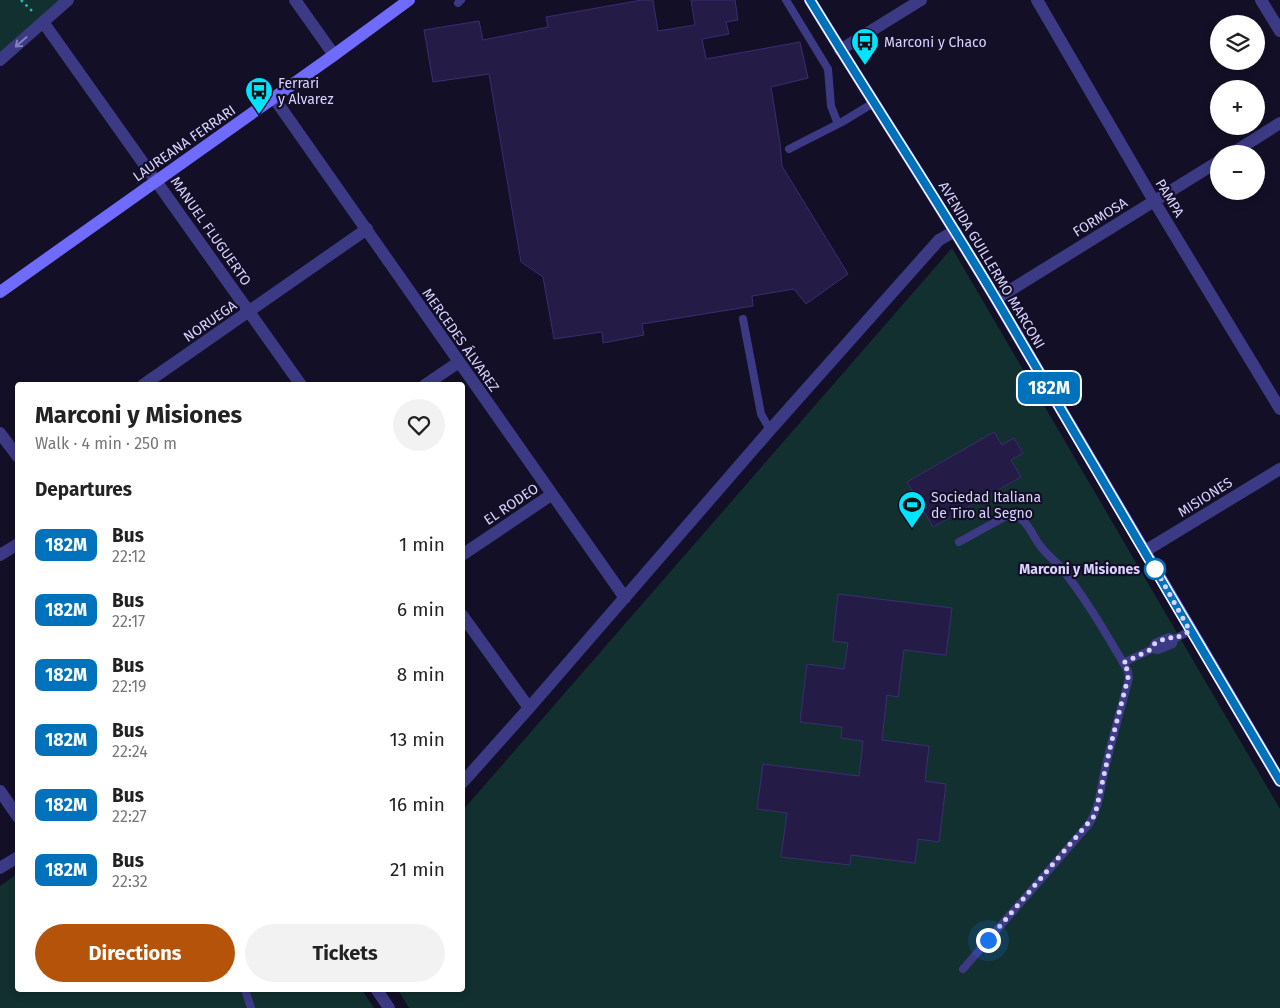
<!DOCTYPE html>
<meta charset="utf-8">
<style>
:root{--surface:#fff;--page:#f2f2f2;--text:#222;--muted:#767676;--accent:#b45309}
body{margin:0;font-family:"Fira Sans",sans-serif;background:var(--page);color:var(--text);height:100vh;display:flex;flex-direction:column;font-size:19px;white-space:nowrap}
*{box-sizing:border-box;margin:0}
p{font-size:16px;color:var(--muted)}
.icon{flex:none;width:28px;height:28px;fill:none;stroke:currentColor;stroke-width:2;stroke-linecap:round;stroke-linejoin:round}
.map{position:relative;flex:1;overflow:hidden}
.sheet{position:absolute;left:15px;top:382px;width:450px;height:610px;display:flex;flex-direction:column;background:var(--surface);border-radius:5px;box-shadow:0 2px 8px #0003}
.sheet>*{flex:none}
.badge{padding:0 10px;border-radius:8px;font-size:18px;line-height:32px}
.controls{position:absolute;left:1210px;top:15px;display:grid;gap:10px}
.controls a{display:grid;place-items:center;width:55px;height:55px;border-radius:50%;background:var(--surface);box-shadow:0 2px 8px #0003;font-size:25px}
.you{position:absolute;width:25px;height:25px;margin:-12px;border:4px solid #fff;border-radius:50%;background:#1a73e8;box-shadow:0 0 0 8px #1a73e833}
.map>.badge{position:absolute;translate:-50% -50%;box-shadow:0 0 0 2px #fff}
h2{padding:0 20px;font-size:19px;line-height:45px}
.round{display:grid;place-items:center;flex:none;width:52px;height:52px;border-radius:26px;background:var(--page)}
.summary{display:flex;align-items:center;justify-content:space-between;height:85px;padding:0 20px}
h1{font-size:24px;font-weight:700;line-height:38px}
.primary-button{display:flex;gap:10px;margin-top:auto;padding:10px 20px}
.primary-button a{flex:1;height:58px;border-radius:30px;background:var(--accent);color:#fff;font-size:20px;font-weight:700;line-height:58px;text-align:center}
.primary-button a+a{background:var(--page);color:var(--text)}
ul{padding:0;list-style:none}
li{display:flex;align-items:center;gap:15px;height:65px;padding:0 20px}
li div{flex:1}
li b{display:block;font-size:19px}
li em{font-style:normal}
li .badge{min-width:55px;font-weight:700;text-align:center}
.map>svg:first-child{display:block}
.green{fill:#12302f}
.building{fill:#241b47;stroke:#3b2d73}
.lines{fill:none;stroke-linecap:round;stroke-linejoin:round}
.path{stroke:#2fb8b0;stroke-width:2.5;stroke-dasharray:2.5 4;stroke-linecap:butt}
.lane{stroke:#3d3a85;stroke-width:8}
.street{stroke:#3d3a85;stroke-width:12}
.secondary{stroke:#6f6bff;stroke-width:12}
.oneway{stroke:#837fbc}
.line-casing{stroke:#fff;stroke-width:11}
.line{stroke:#0072bc;stroke-width:8}
.walk{stroke:#d9d4ff;stroke-width:5;stroke-dasharray:0 9}
.stop-dot{fill:#fff;stroke:#0072bc;stroke-width:2.5}
.labels{text-anchor:middle;stroke-width:4.5;stroke-linejoin:round;paint-order:stroke}
.poi-label{font-size:14px;fill:#d9d4ff;stroke:#130f26;text-anchor:start}
.street-label{font-size:14px;fill:#d9d4ff;stroke:#130f26}
.stop-label{font-size:14px;font-weight:bold;fill:#d9d4ff;stroke:#130f26;text-anchor:end}
</style>
<div class="map">
<svg width="1280" height="1008" viewBox="0 0 1280 1008">
<rect width="100%" height="100%" fill="#130f26"/>
<path class="green" d="M0,0H68L0,58Z
M952,248L1280,809V1008H409L398,990H462L463,810Z
M17,874L18,990H362L374,1008H0V886Z"/>
<path class="building" d="M642,0H653L658,31L695,25L691,0H735L738,20L726,22L729,34L702,39L706,59L800,42L808,78L771,87L780,143L782,166L848,274L806,304L794,289L752,296L753,306L642,324L644,335L603,343L602,332L554,339L543,277L521,262L489,74L433,82L424,30L479,21L483,40L548,27L546,17Z
M994,432L1002,445L1014,438L1023,453L1011,460L1021,477L933,527L907,482Z
M838,594L952,608L946,655L904,650L898,697L887,695L882,740L929,746L925,781L946,784L939,842L918,839L915,863L851,855L850,865L781,857L787,813L757,809L763,764L859,776L863,741L841,738L842,727L800,722L807,664L844,669L848,643L833,641Z"/>
<g class="lines">
<path class="path" d="M21,0L34,13"/>
<path class="lane" d="M786,0L828,69L831,106L838,124
M458,3L461,0
M789,149L842,122L875,102
M743,319L761,414L770,430
M959,542L1008,515C1029,516 1030,535 1042,548C1048,556 1057,562 1063,570C1088,602 1108,637 1128,671L1129,678C1121,709 1112,739 1105,769C1100,789 1100,807 1089,824L963,969
M1152,649L1158,650L1173,644L1174,639L1190,631
M1123,663L1152,649L1155,643L1169,637L1174,639
M245,990L251,1008"/>
<path class="street" d="M295,0L334,55
M1037,0L1154,201L1280,409
M1261,0L1280,31
M43,22L301,385
M840,50L921,0
M0,60L68,0
M274,98L625,598
M1231,154L1280,123
M996,299L1219,161
M143,385L367,229
M425,385L459,362
M0,433L18,457
M1145,551L1280,469
M0,555L18,544
M462,555L551,495
M462,615L529,708
M462,783L529,708L770,430L939,240L955,231
M0,791L18,817
M0,868L18,857
M377,990L389,1008"/>
<path class="secondary" d="M810,0C871,100 936,198 996,299C1092,459 1184,621 1280,781
M0,292L334,55L409,0"/>
</g>
<defs><path id="oneway-shaft" d="M-6 0H5M1.5-3L5.5 0L1.5 3" fill="none" stroke-width="1.6" stroke-linecap="round" stroke-linejoin="round" transform="scale(1.25)"/></defs>
<use class="oneway" href="#oneway-shaft" transform="translate(21 42) rotate(139)"/>
<g class="lines">
<defs>
<path id="line" d="M810,0C871,100 936,198 996,299C1092,460 1184,621 1280,781"/>
</defs>
<use href="#line" class="line-casing"/>
<use href="#line" class="line"/>
<path class="walk" d="M988,940L1095,815L1111,744L1128,678V671L1123,663L1152,649L1155,643L1169,637L1174,639L1190,631L1154,566L1155,569"/>
</g>
<defs>
<symbol id="bus-pin" viewBox="-11 -11 22 30"><path d="M0 17L-7.5 6A9.5 9.5 0 1 1 7.5 6Z" fill="#00e5ff" stroke="#130f26"/><path d="M-5-6H5V4H4V6H2V4H-2V6H-4V4H-5ZM-3.5-4V0h7V-4ZM-3.5 1.2v1.5H-2V1.2ZM2 1.2v1.5H3.5V1.2Z" fill="#111"/></symbol>
<symbol id="stadium-pin" viewBox="-11 -11 22 30"><path d="M0 17L-7.5 6A9.5 9.5 0 1 1 7.5 6Z" fill="#00e5ff" stroke="#130f26"/><path d="M0-5a6.5 5 0 1 0 0 10a6.5 5 0 1 0 0-10ZM-3.5-1.8h7v3.6h-7Z" fill="#111"/></symbol>
</defs>
<g fill-rule="evenodd">
<use href="#bus-pin" x="849" y="26" width="32" height="43"/>
<use href="#bus-pin" x="243" y="75" width="32" height="43"/>
<use href="#stadium-pin" x="896" y="489" width="32" height="43"/>
</g>
<circle class="stop-dot" cx="1155" cy="569" r="10"/>
<g class="labels">
<g class="poi-label">
<text x="884" y="47">Marconi y Chaco</text>
<text x="278" y="88">Ferrari<tspan x="278" dy="16">y Alvarez</tspan></text>
<text x="931" y="502">Sociedad Italiana<tspan x="931" dy="16">de Tiro al Segno</tspan></text>
</g>
<g class="street-label">
<text transform="translate(184 143) rotate(-35)" y="5">LAUREANA FERRARI</text>
<text transform="translate(1170 198) rotate(59)" y="5">PAMPA</text>
<text transform="translate(1100 217) rotate(-32)" y="5">FORMOSA</text>
<text transform="translate(211 231) rotate(55)" y="5">MANUEL FLUGUERTO</text>
<text transform="translate(992 265) rotate(59)" y="5">AVENIDA GUILLERMO MARCONI</text>
<text transform="translate(210 321) rotate(-35)" y="5">NORUEGA</text>
<text transform="translate(461 340) rotate(55)" y="5">MERCEDES ÁLVAREZ</text>
<text transform="translate(1205 497) rotate(-32)" y="5">MISIONES</text>
<text transform="translate(511 504) rotate(-34)" y="5">EL RODEO</text>
</g>
<g class="stop-label">
<text x="1140" y="574">Marconi y Misiones</text>
</g>
</g>
</svg>
<div class="controls">
<a><svg class="icon" aria-label="layers" viewBox="0 0 24 24"><path d="M12 4l9 5-9 5-9-5zM3 14l9 5 9-5"/></svg></a>
<a>+</a>
<a>−</a>
</div>
<div class="you" style="left:988px;top:940px"></div>
<b class="badge" style="left:1049px;top:388px;background:#0072bc;color:#fff">182M</b>
<section class="sheet">
<div class="summary"><div><h1>Marconi y Misiones</h1><p>Walk · 4 min · 250 m</p></div><a class="round"><svg class="icon" aria-label="heart" viewBox="0 0 24 24"><path d="M12 20l-8-8c-3-5 5-10 8-4 3-6 11-1 8 4z"/></svg></a></div>
<h2>Departures</h2>
<ul>
<li><span class="badge" style="background:#0072bc;color:#fff">182M</span><div><b>Bus</b><p>22:12</p></div><em>1 min</em></li>
<li><span class="badge" style="background:#0072bc;color:#fff">182M</span><div><b>Bus</b><p>22:17</p></div><em>6 min</em></li>
<li><span class="badge" style="background:#0072bc;color:#fff">182M</span><div><b>Bus</b><p>22:19</p></div><em>8 min</em></li>
<li><span class="badge" style="background:#0072bc;color:#fff">182M</span><div><b>Bus</b><p>22:24</p></div><em>13 min</em></li>
<li><span class="badge" style="background:#0072bc;color:#fff">182M</span><div><b>Bus</b><p>22:27</p></div><em>16 min</em></li>
<li><span class="badge" style="background:#0072bc;color:#fff">182M</span><div><b>Bus</b><p>22:32</p></div><em>21 min</em></li>
</ul>
<div class="primary-button"><a>Directions</a><a>Tickets</a></div>
</section>
</div>
